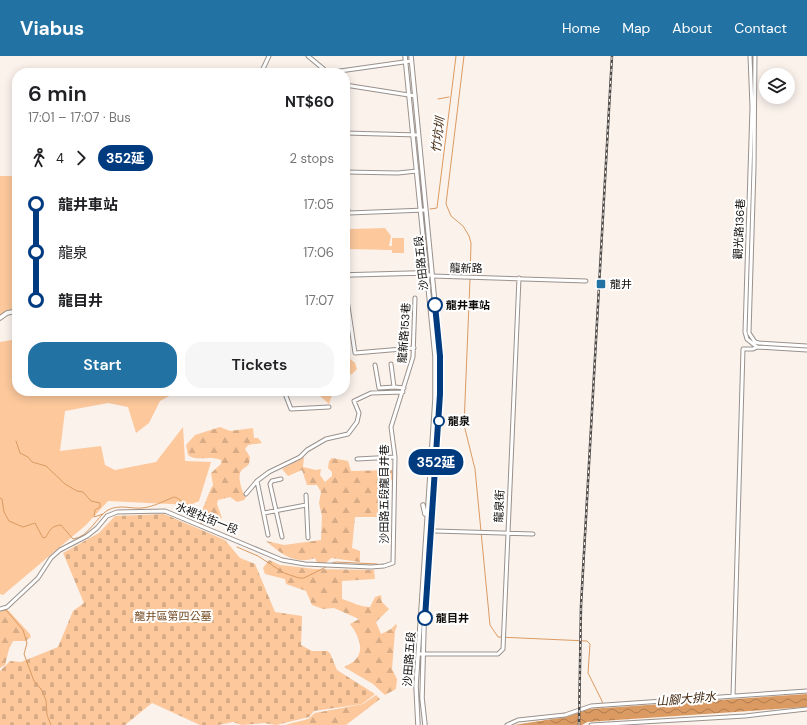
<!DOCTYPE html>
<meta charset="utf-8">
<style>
:root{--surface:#fff;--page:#f6f6f6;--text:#202124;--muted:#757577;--accent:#2272a3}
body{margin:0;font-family:"DM Sans","Noto Sans TC",sans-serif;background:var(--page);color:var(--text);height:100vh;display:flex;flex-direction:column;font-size:15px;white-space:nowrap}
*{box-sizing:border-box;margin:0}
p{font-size:13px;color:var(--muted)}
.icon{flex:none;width:22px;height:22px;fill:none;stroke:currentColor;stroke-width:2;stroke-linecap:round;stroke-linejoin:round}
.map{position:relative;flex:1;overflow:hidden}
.panel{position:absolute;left:12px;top:12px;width:338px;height:328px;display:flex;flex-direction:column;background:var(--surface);border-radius:16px;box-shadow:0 2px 10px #0003}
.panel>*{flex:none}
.badge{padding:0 8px;border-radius:13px;font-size:14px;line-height:26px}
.controls{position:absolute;left:759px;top:12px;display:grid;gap:8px}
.controls a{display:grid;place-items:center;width:36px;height:36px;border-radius:50%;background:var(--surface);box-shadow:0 2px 10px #0003;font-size:20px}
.map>.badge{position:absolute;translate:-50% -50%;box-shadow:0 0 0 2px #fff}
.legs{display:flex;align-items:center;gap:6px;height:44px;padding:0 16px;font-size:13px}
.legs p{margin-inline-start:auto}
.headline{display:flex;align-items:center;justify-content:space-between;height:68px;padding:0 16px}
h1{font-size:22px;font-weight:600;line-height:30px}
.primary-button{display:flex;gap:8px;margin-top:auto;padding:8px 16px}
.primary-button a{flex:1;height:46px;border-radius:16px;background:var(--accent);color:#fff;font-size:16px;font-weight:600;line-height:46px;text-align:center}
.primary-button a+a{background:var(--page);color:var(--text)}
ul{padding:0 16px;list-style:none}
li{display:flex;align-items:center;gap:14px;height:48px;font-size:15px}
li i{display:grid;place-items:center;width:6px;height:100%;margin:0 5px;background:currentColor}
li i::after{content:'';width:10px;height:10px;margin:-5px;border:3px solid;border-radius:50%;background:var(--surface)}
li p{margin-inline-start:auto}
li:first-child i{background:linear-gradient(#0000 50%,currentColor 0)}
li:last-child i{background:linear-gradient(currentColor 50%,#0000 0)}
header{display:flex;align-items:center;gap:24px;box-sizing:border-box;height:56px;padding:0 20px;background:var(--accent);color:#fff}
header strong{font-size:19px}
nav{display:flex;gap:22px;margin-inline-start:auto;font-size:14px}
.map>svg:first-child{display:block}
.green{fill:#fcc89c}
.forest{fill:url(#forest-firs)}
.cemetery{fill:url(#cemetery-stones)}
.water{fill:url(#water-waves)}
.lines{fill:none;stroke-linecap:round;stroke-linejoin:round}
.stream{stroke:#db9a62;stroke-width:1}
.minor-casing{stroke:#99918c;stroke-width:5}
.tertiary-casing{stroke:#99918c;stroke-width:5.5}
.minor{stroke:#fff;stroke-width:3}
.tertiary{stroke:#fff;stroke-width:3.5}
.rail-casing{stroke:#4d4946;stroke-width:2.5}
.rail{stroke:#fff;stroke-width:1;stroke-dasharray:3;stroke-linecap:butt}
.line-1-casing{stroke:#fff;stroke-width:9}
.line-1{stroke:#003b80;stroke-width:6}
.poi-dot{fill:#2272a3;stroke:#fff;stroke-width:1.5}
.stop-1-dot{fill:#fff;stroke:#003b80;stroke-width:2}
.labels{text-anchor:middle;stroke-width:4;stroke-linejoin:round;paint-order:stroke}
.street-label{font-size:11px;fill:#0f0d0b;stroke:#fff}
.poi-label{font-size:11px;fill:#0f0d0b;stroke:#fff;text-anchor:start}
.stop-label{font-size:11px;font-weight:bold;fill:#0f0d0b;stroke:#fff;text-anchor:start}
.park-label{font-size:11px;fill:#73471e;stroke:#fff}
.water-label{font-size:12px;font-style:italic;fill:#42280f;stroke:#fff}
</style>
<header>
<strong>Viabus</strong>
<nav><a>Home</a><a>Map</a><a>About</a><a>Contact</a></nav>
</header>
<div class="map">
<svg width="807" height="669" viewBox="0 0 807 669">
<defs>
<pattern id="forest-firs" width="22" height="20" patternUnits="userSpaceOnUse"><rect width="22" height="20" fill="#fcc89c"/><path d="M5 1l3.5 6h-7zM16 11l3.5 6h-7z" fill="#d7ab85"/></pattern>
<pattern id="cemetery-stones" width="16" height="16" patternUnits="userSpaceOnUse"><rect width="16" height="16" fill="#fcc89c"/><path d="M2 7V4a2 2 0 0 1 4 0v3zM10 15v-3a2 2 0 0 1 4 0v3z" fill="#d7ab85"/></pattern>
<pattern id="water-waves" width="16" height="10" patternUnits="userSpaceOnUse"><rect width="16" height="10" fill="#db9a62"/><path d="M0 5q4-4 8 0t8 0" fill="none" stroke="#b07c4f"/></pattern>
</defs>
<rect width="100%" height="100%" fill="#fbf2ec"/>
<path class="green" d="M0,120H17V252L0,259Z
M385,172L391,180L389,190H392V182H404V197H392V194L348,193C349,187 344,180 349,173Z
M17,283V335H179L160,345L149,367L136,377L128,351L108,347L65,355L60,395L101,390L105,409L115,414L156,406L183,371L185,405L211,406L199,445L190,449L108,445L86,469L3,539L0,538V286Z"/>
<path class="forest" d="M348,301L355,307L357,313L352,318L345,320V302Z
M306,335H337L332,339L329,348L319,339L307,338Z
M220,371L230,375L253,372L254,382H258L262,387L248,389L245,393L250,401L249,408C247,411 243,412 241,415C237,421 242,436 246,441L244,444L237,446L230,441L218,444L217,448L222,462L217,464L200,457C206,448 207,439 213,429L211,417L221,408V404C209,399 197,406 188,399L186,389L195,379Z
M304,401L303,411L316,414L321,413L320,419L325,426L332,420V416L328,412L329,405L332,402L348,405L351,415L392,414L393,424L385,425L384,444L388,446L389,478L381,479V469L377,461H355L352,492L360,495V506L331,502L326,507H317L315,502C295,509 281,498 266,485L284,489L321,484L322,460L319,447L321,436L317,429H307L302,414L288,420L282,413Z
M269,504L280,509L315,513L374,514L375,523L342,525V543C352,546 360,551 370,551L375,541L381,539L382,546L389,553L376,566L381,578L391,573L396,568L397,570L395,575L392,613L397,623L396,633L385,639L373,628L344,611C347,609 353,607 355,604C366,594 357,577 350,568L359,563L334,552L323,553L312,549L306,535L286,528L285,523L265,518L263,512Z
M7,553L30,578L31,581L25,585H13L9,593L5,609L0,612V555Z
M376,639L380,643L346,669H285L308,663L315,657L363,648Z"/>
<path class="cemetery" d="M164,458L225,484L240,502L255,508L275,556L302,560L301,589L312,595H327L330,597L337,614L375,638L362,648L314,655L309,661L276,669L264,667L242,669L233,666L218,669H200L152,647L125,669H0V615L10,605L21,606L58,591L73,555L84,547L63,497L99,477L115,460Z"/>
<path class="water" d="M807,638V651L587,666L582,669H514L566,661L589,653Z"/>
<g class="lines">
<path class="stream" d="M464,0L446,148L451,160L463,170L469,180L471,187L470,220
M438,43L449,41
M430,153L437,152L456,0
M470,223L464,369L475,413L490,569L498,581L587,585L590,588L588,617L602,645L603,653
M777,291H806
M16,385L20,397L28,401L32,406L46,410L65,428L77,435L83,436L91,445L100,447V451L95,454L94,461L103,458
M0,442L2,443L4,456L9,465L23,471L35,467L43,482L46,481C50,474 51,470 61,469L73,483C89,481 96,461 108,454C120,448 130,453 142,452C153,451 164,445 174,441C182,442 197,461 202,468
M237,491L258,500L284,517L299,522H304L326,511
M332,507L336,506L377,508
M3,553L7,555L23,574L27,587L24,598L34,625L41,633L46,644L47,659L51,669"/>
<defs>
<path id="minor" d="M308,0L326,15L333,16L411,5
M750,0L752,51L745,276L747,283L757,291L807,294
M755,0L754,111L749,277L755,286L759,287L807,290
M261,17L269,0
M345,29L415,40
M345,77L418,79
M345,116L398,117L417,115
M345,136L348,155L349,157L425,154
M432,220L586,225
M345,230L355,297L414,292
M391,308L394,331
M375,309L379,332L395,331L404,332
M284,335L291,353L329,351
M357,403L395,401
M281,423L272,425L270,428L282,481
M257,425L268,479
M246,438L257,425L269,416L300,401L307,394L326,383L348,378L357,366L359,357L354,345L371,337L403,336
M306,439L308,482
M264,457L306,449
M435,475L533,478
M0,553L7,551L38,522L51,502L60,494L87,480L97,472L107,460L117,456L165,455L282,504L305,508L371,511L384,510L393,507L395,401L391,371L413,301L415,242
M419,598H498L503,593L519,222
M733,640L743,293H753L757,291
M507,669L518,664L565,659L591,650L807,635
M591,669L745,660L807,653"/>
<path id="tertiary" d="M405,0L435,300V343L416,630L418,669
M411,0L440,300L438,381L424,569L422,642L425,669
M345,219L418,217L429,219
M0,262L7,257L17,255
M423,449L425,458"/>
</defs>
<use href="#minor" class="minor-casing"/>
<use href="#tertiary" class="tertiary-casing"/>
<use href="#minor" class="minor"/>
<use href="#tertiary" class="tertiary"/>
<defs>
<path id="rail" d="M579,669L581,550L612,0"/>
</defs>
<use href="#rail" class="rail-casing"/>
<use href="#rail" class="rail"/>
</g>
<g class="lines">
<defs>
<path id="line-1" d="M425,562L440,338V300L435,249"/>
</defs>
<use href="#line-1" class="line-1-casing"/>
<use href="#line-1" class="line-1"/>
</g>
<rect class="poi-dot" x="596" y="223" width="10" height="10" rx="2"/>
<g class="stop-1-dot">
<circle cx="435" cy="249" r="7"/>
<circle cx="439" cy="365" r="5"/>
<circle cx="425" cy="562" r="7"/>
</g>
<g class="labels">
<g class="street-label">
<text transform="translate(739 173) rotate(-87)" y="4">觀光路136巷</text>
<text transform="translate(421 207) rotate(-96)" y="4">沙田路五段</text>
<text transform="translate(466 212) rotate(1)" y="4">龍新路</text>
<text transform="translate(404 277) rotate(-86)" y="4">龍新路153巷</text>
<text transform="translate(384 438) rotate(-90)" y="4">沙田路五段龍目井巷</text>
<text transform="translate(499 450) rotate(-87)" y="4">龍泉街</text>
<text transform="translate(207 462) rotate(22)" y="4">水裡社街一段</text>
<text transform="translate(409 603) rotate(-86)" y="4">沙田路五段</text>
</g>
<g class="poi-label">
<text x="610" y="232">龍井</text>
</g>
<g class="stop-label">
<text x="446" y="253">龍井車站</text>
<text x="448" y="369">龍泉</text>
<text x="436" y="566">龍目井</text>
</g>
<g class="park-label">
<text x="173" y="564">龍井區第四公墓</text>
</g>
<g class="water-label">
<text transform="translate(438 79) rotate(-83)" y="4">竹坑圳</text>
<text transform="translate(686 643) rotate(-5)" y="4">山腳大排水</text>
</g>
</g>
</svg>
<div class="controls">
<a><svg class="icon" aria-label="layers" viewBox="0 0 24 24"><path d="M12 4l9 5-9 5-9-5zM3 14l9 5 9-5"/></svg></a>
</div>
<b class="badge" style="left:436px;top:406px;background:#003b80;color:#fff">352延</b>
<section class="panel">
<div class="headline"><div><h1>6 min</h1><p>17:01 – 17:07 · Bus</p></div><b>NT$60</b></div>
<div class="legs"><svg class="icon" aria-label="walk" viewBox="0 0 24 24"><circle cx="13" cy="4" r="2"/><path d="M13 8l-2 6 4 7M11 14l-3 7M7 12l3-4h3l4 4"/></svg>4<svg class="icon" aria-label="forward" viewBox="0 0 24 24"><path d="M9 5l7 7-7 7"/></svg><b class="badge" style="background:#003b80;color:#fff">352延</b><p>2 stops</p></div>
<ul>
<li><i style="color:#003b80"></i><b>龍井車站</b><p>17:05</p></li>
<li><i style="color:#003b80"></i><span>龍泉</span><p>17:06</p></li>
<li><i style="color:#003b80"></i><b>龍目井</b><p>17:07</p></li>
</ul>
<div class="primary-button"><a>Start</a><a>Tickets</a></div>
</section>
</div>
